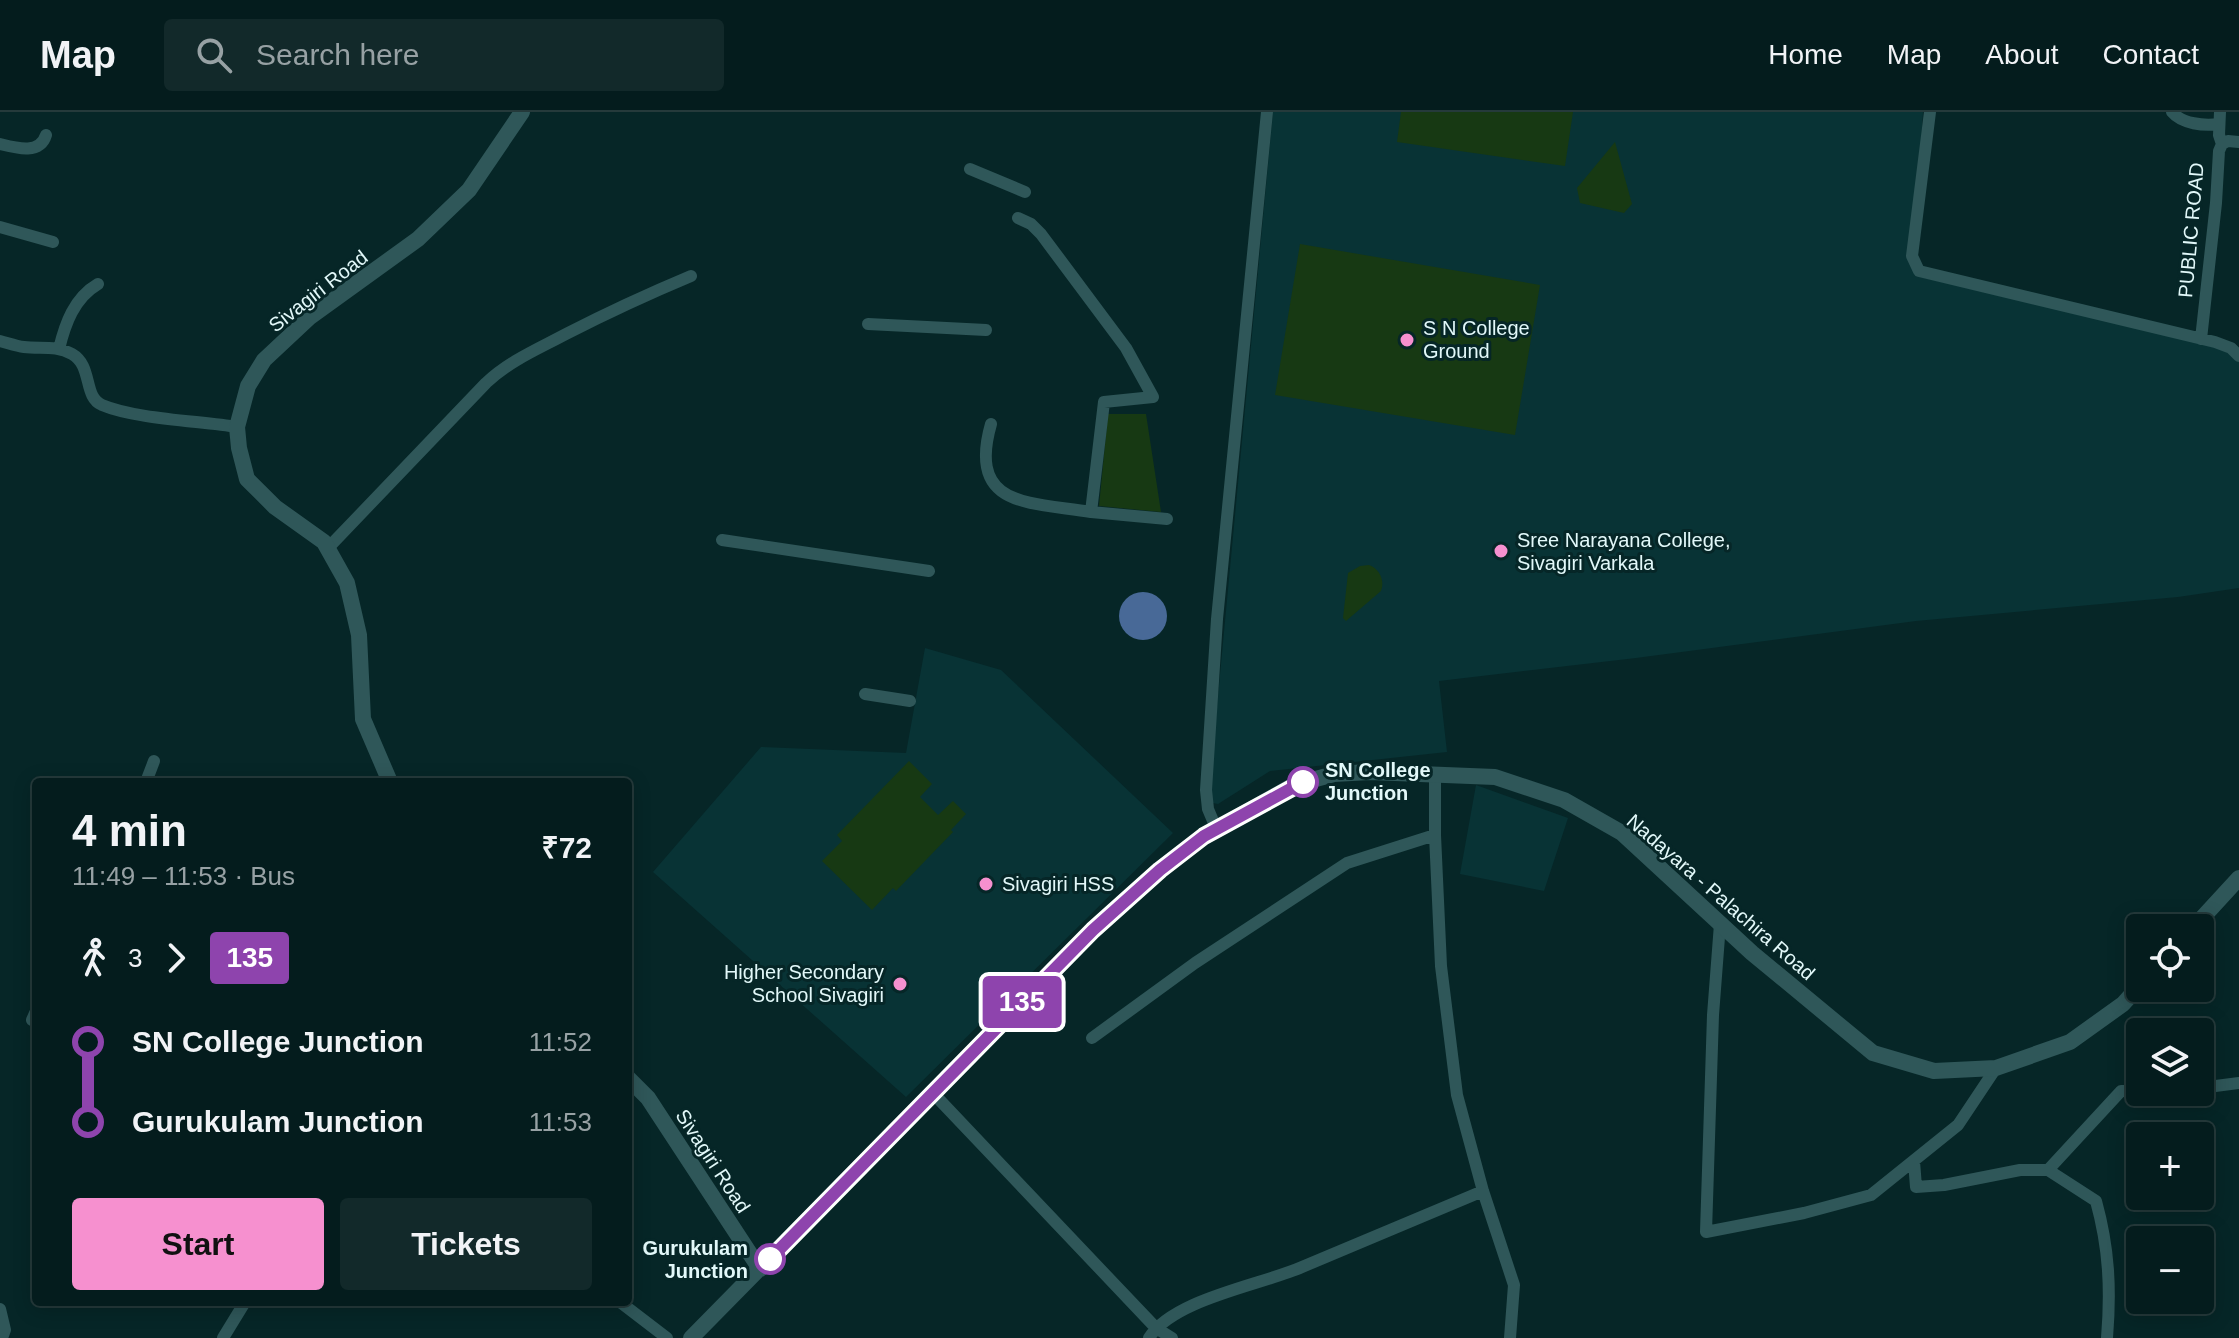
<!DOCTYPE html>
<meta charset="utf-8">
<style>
:root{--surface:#041c1d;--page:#12292a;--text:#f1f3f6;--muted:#97a1a4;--line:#253a3b;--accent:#f690cf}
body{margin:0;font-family:Arial,sans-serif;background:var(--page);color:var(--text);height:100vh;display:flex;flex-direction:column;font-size:30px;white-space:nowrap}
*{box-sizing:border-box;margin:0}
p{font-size:26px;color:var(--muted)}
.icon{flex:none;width:44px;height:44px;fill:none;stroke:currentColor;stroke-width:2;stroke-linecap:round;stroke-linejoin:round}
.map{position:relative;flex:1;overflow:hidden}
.panel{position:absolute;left:32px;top:666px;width:600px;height:528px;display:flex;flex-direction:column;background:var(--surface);border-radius:8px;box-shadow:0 4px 20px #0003,0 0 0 2px var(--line)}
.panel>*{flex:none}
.badge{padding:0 16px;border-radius:6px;font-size:28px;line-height:52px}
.tools{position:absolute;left:2126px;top:802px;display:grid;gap:16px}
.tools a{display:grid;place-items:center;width:88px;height:88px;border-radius:8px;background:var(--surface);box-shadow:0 4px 20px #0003,0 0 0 2px var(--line);font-size:40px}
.map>.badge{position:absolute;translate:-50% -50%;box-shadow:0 0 0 4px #fff}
.legs{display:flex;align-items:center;gap:12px;height:88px;padding:0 40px;font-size:26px}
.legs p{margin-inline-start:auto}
.overview{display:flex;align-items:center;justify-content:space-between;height:136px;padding:0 40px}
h1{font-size:44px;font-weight:700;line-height:60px}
.primary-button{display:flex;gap:16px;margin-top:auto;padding:16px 40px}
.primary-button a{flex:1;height:92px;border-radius:8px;background:var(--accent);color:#111;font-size:32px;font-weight:700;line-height:92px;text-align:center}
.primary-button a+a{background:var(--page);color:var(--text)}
ul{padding:0 40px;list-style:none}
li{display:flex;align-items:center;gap:28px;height:80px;font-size:30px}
li i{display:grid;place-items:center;width:12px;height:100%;margin:0 10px;background:currentColor}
li i::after{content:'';width:20px;height:20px;margin:-10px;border:6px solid;border-radius:50%;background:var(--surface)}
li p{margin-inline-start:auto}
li:first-child i{background:linear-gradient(#0000 50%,currentColor 0)}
li:last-child i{background:linear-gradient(currentColor 50%,#0000 0)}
header{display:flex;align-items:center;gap:48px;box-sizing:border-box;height:112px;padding:0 40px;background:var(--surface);border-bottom:2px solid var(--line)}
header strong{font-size:38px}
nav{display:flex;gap:44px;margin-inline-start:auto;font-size:28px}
.search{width:560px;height:72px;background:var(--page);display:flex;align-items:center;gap:20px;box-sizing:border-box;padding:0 28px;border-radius:8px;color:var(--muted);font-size:30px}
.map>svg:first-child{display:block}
.built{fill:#083335}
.green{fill:#173913}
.water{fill:#486997}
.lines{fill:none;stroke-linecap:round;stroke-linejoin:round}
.street{stroke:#2f5759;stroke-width:12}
.secondary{stroke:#2f5759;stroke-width:16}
.line-1-casing{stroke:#fff;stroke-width:18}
.line-1{stroke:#8e44ad;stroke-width:12}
.poi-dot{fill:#f690cf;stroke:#062627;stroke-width:3}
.stop-1-dot{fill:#fff;stroke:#8e44ad;stroke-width:4}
.labels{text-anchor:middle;stroke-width:6;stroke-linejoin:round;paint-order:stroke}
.street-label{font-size:20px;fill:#e2f8f9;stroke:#062627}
.poi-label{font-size:20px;fill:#e2f8f9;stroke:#062627;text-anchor:start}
.stop-label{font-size:20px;font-weight:bold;fill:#e2f8f9;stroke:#062627;text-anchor:start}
</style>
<header>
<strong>Map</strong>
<div class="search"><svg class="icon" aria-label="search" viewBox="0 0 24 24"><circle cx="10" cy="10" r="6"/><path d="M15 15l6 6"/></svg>Search here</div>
<nav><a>Home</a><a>Map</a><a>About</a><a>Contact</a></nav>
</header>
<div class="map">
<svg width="2239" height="1226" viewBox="0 0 2239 1226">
<rect width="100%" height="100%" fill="#062627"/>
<path class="built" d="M1273,0H1923L1913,159L1920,165L2222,233L2239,246V476L2178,485L1916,509L1636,546L1439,569L1447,640L1270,659L1218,692L1208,690Z
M925,536L1001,558L1173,721L906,985L653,760L761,635L906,641Z
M1476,673L1568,706L1544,779L1460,762Z"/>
<path class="green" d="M1401,0H1573L1565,54L1397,30Z
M1615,30L1632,92L1624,101L1580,91L1577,76Z
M1300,132L1540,173L1515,323L1275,283Z
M1108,302H1146L1161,400L1099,394Z
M1369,453C1380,457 1385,469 1381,479L1346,509L1343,506L1348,461L1360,454Z
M909,649L932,672L920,685L938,703L953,689L966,702L951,718L953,720L896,779L893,776L872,798L822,749L842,729L837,723Z"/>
<path class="water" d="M1119 504a24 24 0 1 1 48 0a24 24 0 1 1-48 0Z"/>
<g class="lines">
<path class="street" d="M1930,0L1912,144L1919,159L2215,230L2231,236L2239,244
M2172,0C2182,12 2204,14 2219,12
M2220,0L2219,23L2222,32
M0,32C16,36 40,43 46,23
M2222,32L2228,29L2239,30
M970,57L1025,80
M1018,106L1031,112L1041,122L1126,236L1153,285L1104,290L1091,400L1167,407
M0,115L53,130
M868,212L986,218
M2201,227L2216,91L2219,39L2222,32
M0,229C8,231 16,234 24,235C41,237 56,233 72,242C93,254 83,285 102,293C135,307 200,309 237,315
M59,237C65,212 74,186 98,172
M991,312C967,396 1030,390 1091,400
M722,428L929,459
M328,436L486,271C509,249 538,237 566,222C607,201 648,182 691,164
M865,582L910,589
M1435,665V723L1441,854L1457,983L1483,1079L1514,1173L1510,1226
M146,670L154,649
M1216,716L1208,697L1206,678L1217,507L1267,0
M1720,812L1713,903L1706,1120L1804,1101L1871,1083L1958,1013L1996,956
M32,908L36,899
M1092,926L1195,851L1347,751L1435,723
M2200,976L2239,971
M932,980L1156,1216L1172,1226
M1914,1049L1916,1075L1944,1073L2020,1058H2048L2096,1089C2109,1136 2111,1177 2107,1226
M2048,1058L2121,979H2140
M620,1190L667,1226
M0,1197L5,1218L2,1226
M223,1226L245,1190
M1149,1226C1173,1187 1261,1173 1302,1155C1363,1130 1422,1104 1483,1079"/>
<path class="secondary" d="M390,670L363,607L359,523L347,471L324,430L275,395L247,367L239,336L237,315L248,274L264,248L310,205L418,127L469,78L522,0
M2193,816L2239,766
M628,966L648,986L760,1157
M691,1226L1093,818L1160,758L1204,724L1294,673L1334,662L1370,660L1495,665L1564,688L1622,721L1752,841L1873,941L1934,959L1996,956L2070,930L2123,892L2140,873"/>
</g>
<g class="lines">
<defs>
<path id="line-1" d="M770,1147L1093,818L1160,758L1204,724L1303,670"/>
</defs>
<use href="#line-1" class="line-1-casing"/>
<use href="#line-1" class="line-1"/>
</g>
<g class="poi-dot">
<circle cx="1407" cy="228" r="8"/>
<circle cx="1501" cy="439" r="8"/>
<circle cx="986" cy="772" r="8"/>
<circle cx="900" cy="872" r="8"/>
</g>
<g class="stop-1-dot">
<circle cx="1303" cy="670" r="14"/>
<circle cx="770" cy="1147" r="14"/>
</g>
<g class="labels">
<g class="street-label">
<text transform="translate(2191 118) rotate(-85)" y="7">PUBLIC ROAD</text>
<text transform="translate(318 179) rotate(-38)" y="7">Sivagiri Road</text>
<text transform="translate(1721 785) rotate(41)" y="7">Nadayara - Palachira Road</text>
<text transform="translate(713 1049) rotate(57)" y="7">Sivagiri Road</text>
</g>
<g class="poi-label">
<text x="1423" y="223">S N College<tspan x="1423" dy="23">Ground</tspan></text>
<text x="1517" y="435">Sree Narayana College,<tspan x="1517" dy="23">Sivagiri Varkala</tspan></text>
<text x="1002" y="779">Sivagiri HSS</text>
<text x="884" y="867" text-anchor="end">Higher Secondary<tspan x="884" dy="23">School Sivagiri</tspan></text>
</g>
<g class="stop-label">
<text x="1325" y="665">SN College<tspan x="1325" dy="23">Junction</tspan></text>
<text x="748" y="1143" text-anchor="end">Gurukulam<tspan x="748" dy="23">Junction</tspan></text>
</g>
</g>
</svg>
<div class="tools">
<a><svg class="icon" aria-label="locate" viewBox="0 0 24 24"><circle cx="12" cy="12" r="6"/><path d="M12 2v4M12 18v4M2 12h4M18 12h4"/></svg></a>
<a><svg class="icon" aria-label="layers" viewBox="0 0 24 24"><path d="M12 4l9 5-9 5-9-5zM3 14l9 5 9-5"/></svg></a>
<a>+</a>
<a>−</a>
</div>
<b class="badge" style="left:1022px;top:890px;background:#8e44ad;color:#fff">135</b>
<section class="panel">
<div class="overview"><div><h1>4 min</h1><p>11:49 – 11:53 · Bus</p></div><b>₹72</b></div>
<div class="legs"><svg class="icon" aria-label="walk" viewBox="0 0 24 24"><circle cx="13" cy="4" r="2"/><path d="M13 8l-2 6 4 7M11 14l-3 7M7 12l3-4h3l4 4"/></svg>3<svg class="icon" aria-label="forward" viewBox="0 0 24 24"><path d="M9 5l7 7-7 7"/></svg><b class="badge" style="background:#8e44ad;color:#fff">135</b></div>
<ul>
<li><i style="color:#8e44ad"></i><b>SN College Junction</b><p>11:52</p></li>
<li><i style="color:#8e44ad"></i><b>Gurukulam Junction</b><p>11:53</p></li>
</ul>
<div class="primary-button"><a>Start</a><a>Tickets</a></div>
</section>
</div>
